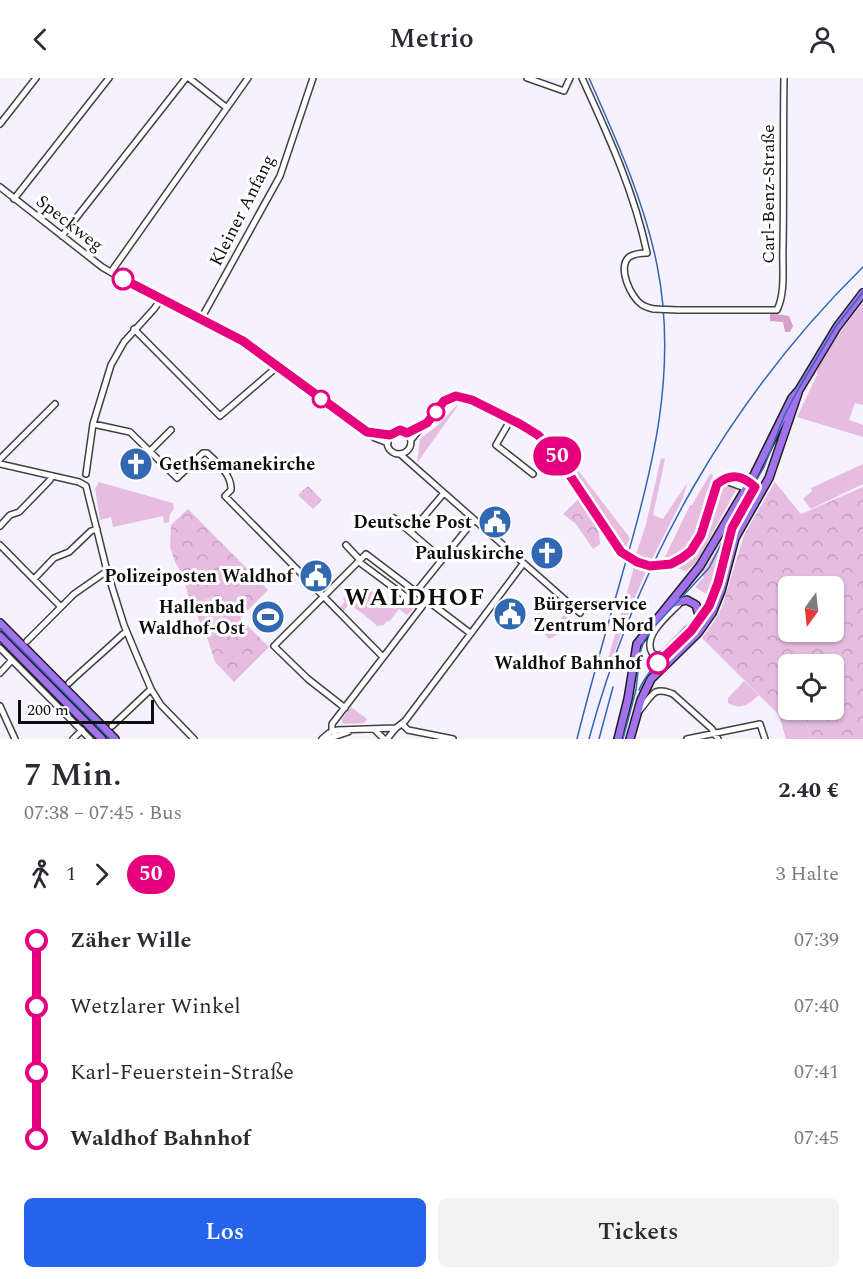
<!DOCTYPE html>
<html lang="de">
<meta charset="utf-8">
<style>
:root{--surface:#fff;--page:#f2f2f3;--text:#2b2b33;--muted:#7c7c81;--accent:#2563eb}
body{margin:0;font-family:Spectral,serif;background:var(--page);color:var(--text);height:100vh;display:flex;flex-direction:column;font-size:22px;white-space:nowrap}
*{box-sizing:border-box;margin:0}
p{font-size:20px;color:var(--muted)}
.icon{flex:none;width:33px;height:33px;fill:none;stroke:currentColor;stroke-width:2;stroke-linecap:round;stroke-linejoin:round}
.map{position:relative;height:661px;overflow:hidden}
.side{display:flex;flex-direction:column;background:var(--surface);flex:1}
.side>*{flex:none}
.badge{padding:0 12px;border-radius:20px;font-size:21px;line-height:39px}
.needle{width:39px;rotate:195deg}
.controls{position:absolute;left:778px;top:498px;display:grid;gap:12px}
.controls a{display:grid;place-items:center;width:66px;height:66px;border-radius:9px;background:var(--surface);box-shadow:0 2px 4px #0004;font-size:30px}
.scale{position:absolute;left:18px;bottom:15px;width:136px;box-sizing:border-box;padding-left:6px;border:3px solid #0e0e0e;border-top:0;font-size:16px;line-height:21px;white-space:nowrap;color:#0e0e0e;-webkit-text-stroke:4px #fff;paint-order:stroke}
.map>.badge{position:absolute;translate:-50% -50%;box-shadow:0 0 0 3px #fff}
.legs{display:flex;align-items:center;gap:9px;height:66px;padding:0 24px;font-size:20px}
.legs p{margin-inline-start:auto}
.overview{display:flex;align-items:center;justify-content:space-between;height:102px;padding:0 24px}
h1{font-size:33px;font-weight:600;line-height:45px}
.button{display:flex;gap:12px;margin-top:auto;padding:12px 24px}
.button a{flex:1;height:69px;border-radius:9px;background:var(--accent);color:#fff;font-size:24px;font-weight:600;line-height:69px;text-align:center}
.button a+a{background:var(--page);color:var(--text)}
ul{padding:0 24px;list-style:none}
li{display:flex;align-items:center;gap:21px;height:66px;font-size:22px}
li i{display:grid;place-items:center;width:9px;height:100%;margin:0 8px;background:currentColor}
li i::after{content:'';width:15px;height:15px;margin:-8px;border:4px solid;border-radius:50%;background:var(--surface)}
li p{margin-inline-start:auto}
li:first-child i{background:linear-gradient(#0000 50%,currentColor 0)}
li:last-child i{background:linear-gradient(currentColor 50%,#0000 0)}
header{display:flex;justify-content:space-between;align-items:center;height:78px;padding:0 24px;background:var(--surface);font-size:27px;font-weight:600}
.map>svg:first-child{display:block}
.grass{fill:#e6bde1}
.forest{fill:url(#forest-firs)}
.park{fill:url(#park-crowns);fill-rule:evenodd}
.pitch{fill:#edceee}
.lines{fill:none;stroke-linecap:round;stroke-linejoin:round}
.minor-casing{stroke:#414141;stroke-width:8}
.major-casing{stroke:#1f1f1f;stroke-width:10}
.minor{stroke:#fff;stroke-width:5}
.major{stroke:#a272ec;stroke-width:7}
.tram{stroke:#3267b2;stroke-width:1.5}
.rail{stroke:#3267b2;stroke-width:1.5}
.minor-bridge-casing{stroke:#414141;stroke-width:8;stroke-linecap:butt}
.minor-bridge{stroke:#fff;stroke-width:5}
.line-1-casing{stroke:#fff;stroke-width:14}
.line-1{stroke:#e6007e;stroke-width:9}
.stop-1-dot{fill:#fff;stroke:#e6007e;stroke-width:3}
.labels{text-anchor:middle;stroke-width:6;stroke-linejoin:round;paint-order:stroke}
.street-label{font-size:18px;fill:#0e0e0e;stroke:#fff}
.poi-label{font-size:18px;font-weight:bold;fill:#0e0e0e;stroke:#fff;text-anchor:end}
.stop-label{font-size:18px;font-weight:bold;fill:#0e0e0e;stroke:#fff;text-anchor:end}
.district-label{font-size:24px;font-weight:bold;letter-spacing:1.5px;fill:#0e0e0e;stroke:#fff}
</style>
<header><svg class="icon" aria-label="back" viewBox="0 0 24 24"><path d="M15 5l-7 7 7 7"/></svg>Metrio<svg class="icon" aria-label="person" viewBox="0 0 24 24"><circle cx="12" cy="8" r="4"/><path d="M4 21q1-7 8-7t8 7"/></svg></header>
<div class="map">
<svg width="863" height="661" viewBox="0 0 863 661">
<defs>
<pattern id="forest-firs" width="22" height="20" patternUnits="userSpaceOnUse" patternTransform="scale(1.5)"><rect width="22" height="20" fill="#d59ecb"/><path d="M5 1l3.5 6h-7zM16 11l3.5 6h-7z" fill="#b687ad"/></pattern>
<pattern id="park-crowns" width="20" height="18" patternUnits="userSpaceOnUse" patternTransform="scale(1.5)"><rect width="20" height="18" fill="#e6bde1"/><path d="M2 6a3 3 0 1 1 6 0M12 15a3 3 0 1 1 6 0" fill="none" stroke="#c4a1c0"/></pattern>
</defs>
<rect width="100%" height="100%" fill="#f6f1fe"/>
<path class="grass" d="M863,225V327L855,325L849,342L863,347V359L797,339L817,297V292C831,268 845,246 863,225Z
M457,327V329L417,385L420,361L438,347Z
M564,377L567,378L630,460L626,470Z
M661,380L665,381L653,437L663,441L687,405L683,420L652,481L636,477L646,446Z
M863,386V406L811,431L803,421L812,413L811,410Z
M710,396L713,397L712,403C696,430 704,473 664,481L690,427H692Z
M99,404L173,425L174,431L170,436L169,444L164,445L163,438L113,449L111,439L100,442L95,411Z
M731,407L737,410L697,484L686,493L673,489C696,480 706,459 712,437C714,430 715,420 719,414C722,409 726,408 731,407Z
M745,415L752,419C745,431 737,443 732,457C720,489 722,515 701,546L702,539L711,523L706,516L695,509L704,499L701,497L715,475Z
M633,486L647,491L626,541L612,582L608,581L609,577L633,493Z
M358,510L366,513L370,512L389,526L394,519L396,521L391,528L395,531L403,521L414,530L407,537L399,531L389,544L387,543L384,547L377,548C368,539 359,533 349,526L343,534L339,530L345,524L343,521L345,519L349,522Z
M568,532L572,536C567,546 560,557 549,561L542,553L552,541L557,545Z
M0,562L98,661H93L0,568Z
M744,603L759,617C748,626 742,633 728,625V620Z
M351,629L367,641L364,645L344,646L342,644V641Z
M799,632H802L811,661H786L779,637Z"/>
<path class="forest" d="M770,235L789,238L793,248L790,254H785L783,244L770,243Z"/>
<path class="park" d="M775,404L801,436L863,409V661H811L802,632H834V586H789V632H799L779,637L702,560L713,545L722,529L744,457ZM789,508H834V554H789Z
M308,408L322,422L313,431L298,417Z
M578,421L599,454L600,466L593,471L576,446L563,436Z
M188,431L268,512L240,540L269,569L234,604L215,584L208,562L188,517L183,497L175,484L170,469L171,447Z"/>
<path class="pitch" d="M213,518L225,542L209,550L198,525Z"/>
<g class="lines">
<defs>
<path id="minor" d="M189,0L227,30
M527,0L564,13L570,0
M582,0C608,57 634,113 647,175C642,175 634,176 629,179C617,190 631,219 641,226C645,229 649,230 654,231
M0,46L36,0
M0,109L102,189L131,206L243,263L375,360L388,365
M14,121L109,0
M62,158L186,0
M111,194L248,0
M678,232H777C786,214 782,188 783,168C784,112 783,56 784,0
M201,241L280,98L313,0
M134,251L220,338L278,288
M511,341L496,367L533,396
M93,346L130,354L177,400L203,375H207C217,384 232,397 231,412L225,418L383,579
M387 364a12 12 0 1 1 24 0a12 12 0 1 1-24 0Z
M369,354L390,357
M407,355L422,347
M411,362L444,323L453,319L472,322L520,346L538,357L555,375L621,474C648,494 685,494 700,460C706,444 707,426 715,410C725,388 749,402 760,415
M150,373L171,352
M400,376L580,535
M0,381L55,326
M0,386L79,404L86,408L107,493L124,547L139,583L151,611L161,627L194,661
M86,396L93,346L111,287L124,264L154,231L161,221
M723,402L758,415
M394,440L442,481
M0,448L10,437L19,434L50,402L52,398
M411,454L444,415
M0,467L61,529
M346,467L360,482
M359,484L421,530
M34,501L54,480L69,474L91,453L97,451
M416,514L474,442
M681,524C670,536 642,557 652,575L658,578L664,575L699,540
M27,563L74,516L107,493
M0,570L90,661
M0,595L12,582
M69,605C87,588 105,573 123,556L127,554
M0,628L15,661
M345,630L308,601L274,568L366,476L470,555
M639,633C652,619 652,607 673,616L712,651L718,661
M402,646L408,652L453,661
M112,648L151,611
M375,652L384,661
M336,657L332,653V646L427,522
M73,661L82,652
M322,661L329,655L337,652L396,650
M327,661L348,654
M387,661L396,650L405,643L523,486
M687,661L760,646L765,661"/>
<path id="major" d="M670,526L687,522L696,527L700,540L696,553
M0,545L115,661
M0,558L102,661
M618,661L628,621L637,566L700,488L754,397L792,320L799,312L837,249L863,215
M630,661L641,622L651,601L698,555L712,535L721,513L735,460L769,400L798,315"/>
</defs>
<use href="#minor" class="minor-casing"/>
<use href="#major" class="major-casing"/>
<use href="#minor" class="minor"/>
<use href="#major" class="major"/>
<path class="tram" d="M0,550L110,661
M639,612C651,583 682,566 700,541C717,519 721,493 727,467
M623,661L636,612L640,575L644,563L653,550L709,490L736,437L764,389L785,336L799,310L836,248L863,214"/>
<path class="rail" d="M577,661C591,604 608,547 624,490C653,391 678,291 657,187C644,122 616,61 589,0
M589,661C637,483 731,319 863,189
M599,661L613,609"/>
<defs>
<path id="minor-bridge" d="M654,231L678,232"/>
</defs>
<use href="#minor-bridge" class="minor-bridge-casing"/>
<use href="#minor-bridge" class="minor-bridge"/>
</g>
<g class="lines">
<defs>
<path id="line-1" d="M123,201L243,263L367,354L390,357L400,352L407,355L427,345L444,323L456,318L472,322L520,346L538,357L555,375L621,474L637,484L650,488L671,486L682,480L691,473L701,457L717,406C731,395 742,397 755,409L732,450L718,505L709,528L691,553L658,585"/>
</defs>
<use href="#line-1" class="line-1-casing"/>
<use href="#line-1" class="line-1"/>
</g>
<defs>
<symbol id="church-disc" viewBox="-11 -11 22 22"><circle r="9.5" fill="#3267b2" stroke="#fff"/><path d="M-1.2-6h2.4v3.5h3.3v2.4h-3.3V6h-2.4V-.1h-3.3v-2.4h3.3Z" fill="#fff"/></symbol>
<symbol id="civic-disc" viewBox="-11 -11 22 22"><circle r="9.5" fill="#3267b2" stroke="#fff"/><path d="M-.6-6.5H3V-4.5H.6V-3L4-1V1h2V6H-6V1h2V-1L-.6-3ZM-1.2 2.5V6h2.4V2.5Z" fill="#fff"/></symbol>
<symbol id="stadium-disc" viewBox="-11 -11 22 22"><circle r="9.5" fill="#3267b2" stroke="#fff"/><path d="M0-5a6.5 5 0 1 0 0 10a6.5 5 0 1 0 0-10ZM-3.5-1.8h7v3.6h-7Z" fill="#fff"/></symbol>
</defs>
<g fill-rule="evenodd">
<use href="#church-disc" x="117" y="367" width="38" height="38"/>
<use href="#civic-disc" x="476" y="425" width="38" height="38"/>
<use href="#church-disc" x="528" y="456" width="38" height="38"/>
<use href="#civic-disc" x="297" y="479" width="38" height="38"/>
<use href="#civic-disc" x="491" y="517" width="38" height="38"/>
<use href="#stadium-disc" x="249" y="520" width="38" height="38"/>
</g>
<g class="stop-1-dot">
<circle cx="123" cy="201" r="10"/>
<circle cx="321" cy="321" r="8"/>
<circle cx="436" cy="334" r="8"/>
<circle cx="658" cy="585" r="10"/>
</g>
<g class="labels">
<g class="street-label">
<text transform="translate(768 116) rotate(-90)" y="6">Carl-Benz-Straße</text>
<text transform="translate(242 132) rotate(-63)" y="6">Kleiner Anfang</text>
<text transform="translate(70 145) rotate(38)" y="6">Speckweg</text>
</g>
<g class="poi-label">
<text x="159" y="392" text-anchor="start">Gethsemanekirche</text>
<text x="472" y="450">Deutsche Post</text>
<text x="524" y="481">Pauluskirche</text>
<text x="293" y="504">Polizeiposten Waldhof</text>
<text x="533" y="532" text-anchor="start">Bürgerservice<tspan x="533" dy="21">Zentrum Nord</tspan></text>
<text x="245" y="535">Hallenbad<tspan x="245" dy="21">Waldhof-Ost</tspan></text>
</g>
<g class="stop-label">
<text x="642" y="591">Waldhof Bahnhof</text>
</g>
<g class="district-label">
<text x="415" y="527">WALDHOF</text>
</g>
</g>
</svg>
<div class="controls">
<a><svg class="needle" viewBox="-14 -14 28 28"><path d="M0-13l5 13h-10z" fill="#e53935"/><path d="M0 13l5-13h-10z" fill="#7c7c81"/></svg></a>
<a><svg class="icon" aria-label="locate" viewBox="0 0 24 24"><circle cx="12" cy="12" r="6"/><path d="M12 2v4M12 18v4M2 12h4M18 12h4"/></svg></a>
</div>
<div class="scale">200 m</div>
<b class="badge" style="left:557px;top:378px;background:#e6007e;color:#fff">50</b>
</div>
<section class="side">
<div class="overview"><div><h1>7 Min.</h1><p>07:38 – 07:45 · Bus</p></div><b>2.40 €</b></div>
<div class="legs"><svg class="icon" aria-label="walk" viewBox="0 0 24 24"><circle cx="13" cy="4" r="2"/><path d="M13 8l-2 6 4 7M11 14l-3 7M7 12l3-4h3l4 4"/></svg>1<svg class="icon" aria-label="forward" viewBox="0 0 24 24"><path d="M9 5l7 7-7 7"/></svg><b class="badge" style="background:#e6007e;color:#fff">50</b><p>3 Halte</p></div>
<ul>
<li><i style="color:#e6007e"></i><b>Zäher Wille</b><p>07:39</p></li>
<li><i style="color:#e6007e"></i><span>Wetzlarer Winkel</span><p>07:40</p></li>
<li><i style="color:#e6007e"></i><span>Karl-Feuerstein-Straße</span><p>07:41</p></li>
<li><i style="color:#e6007e"></i><b>Waldhof Bahnhof</b><p>07:45</p></li>
</ul>
<div class="button"><a>Los</a><a>Tickets</a></div>
</section>
